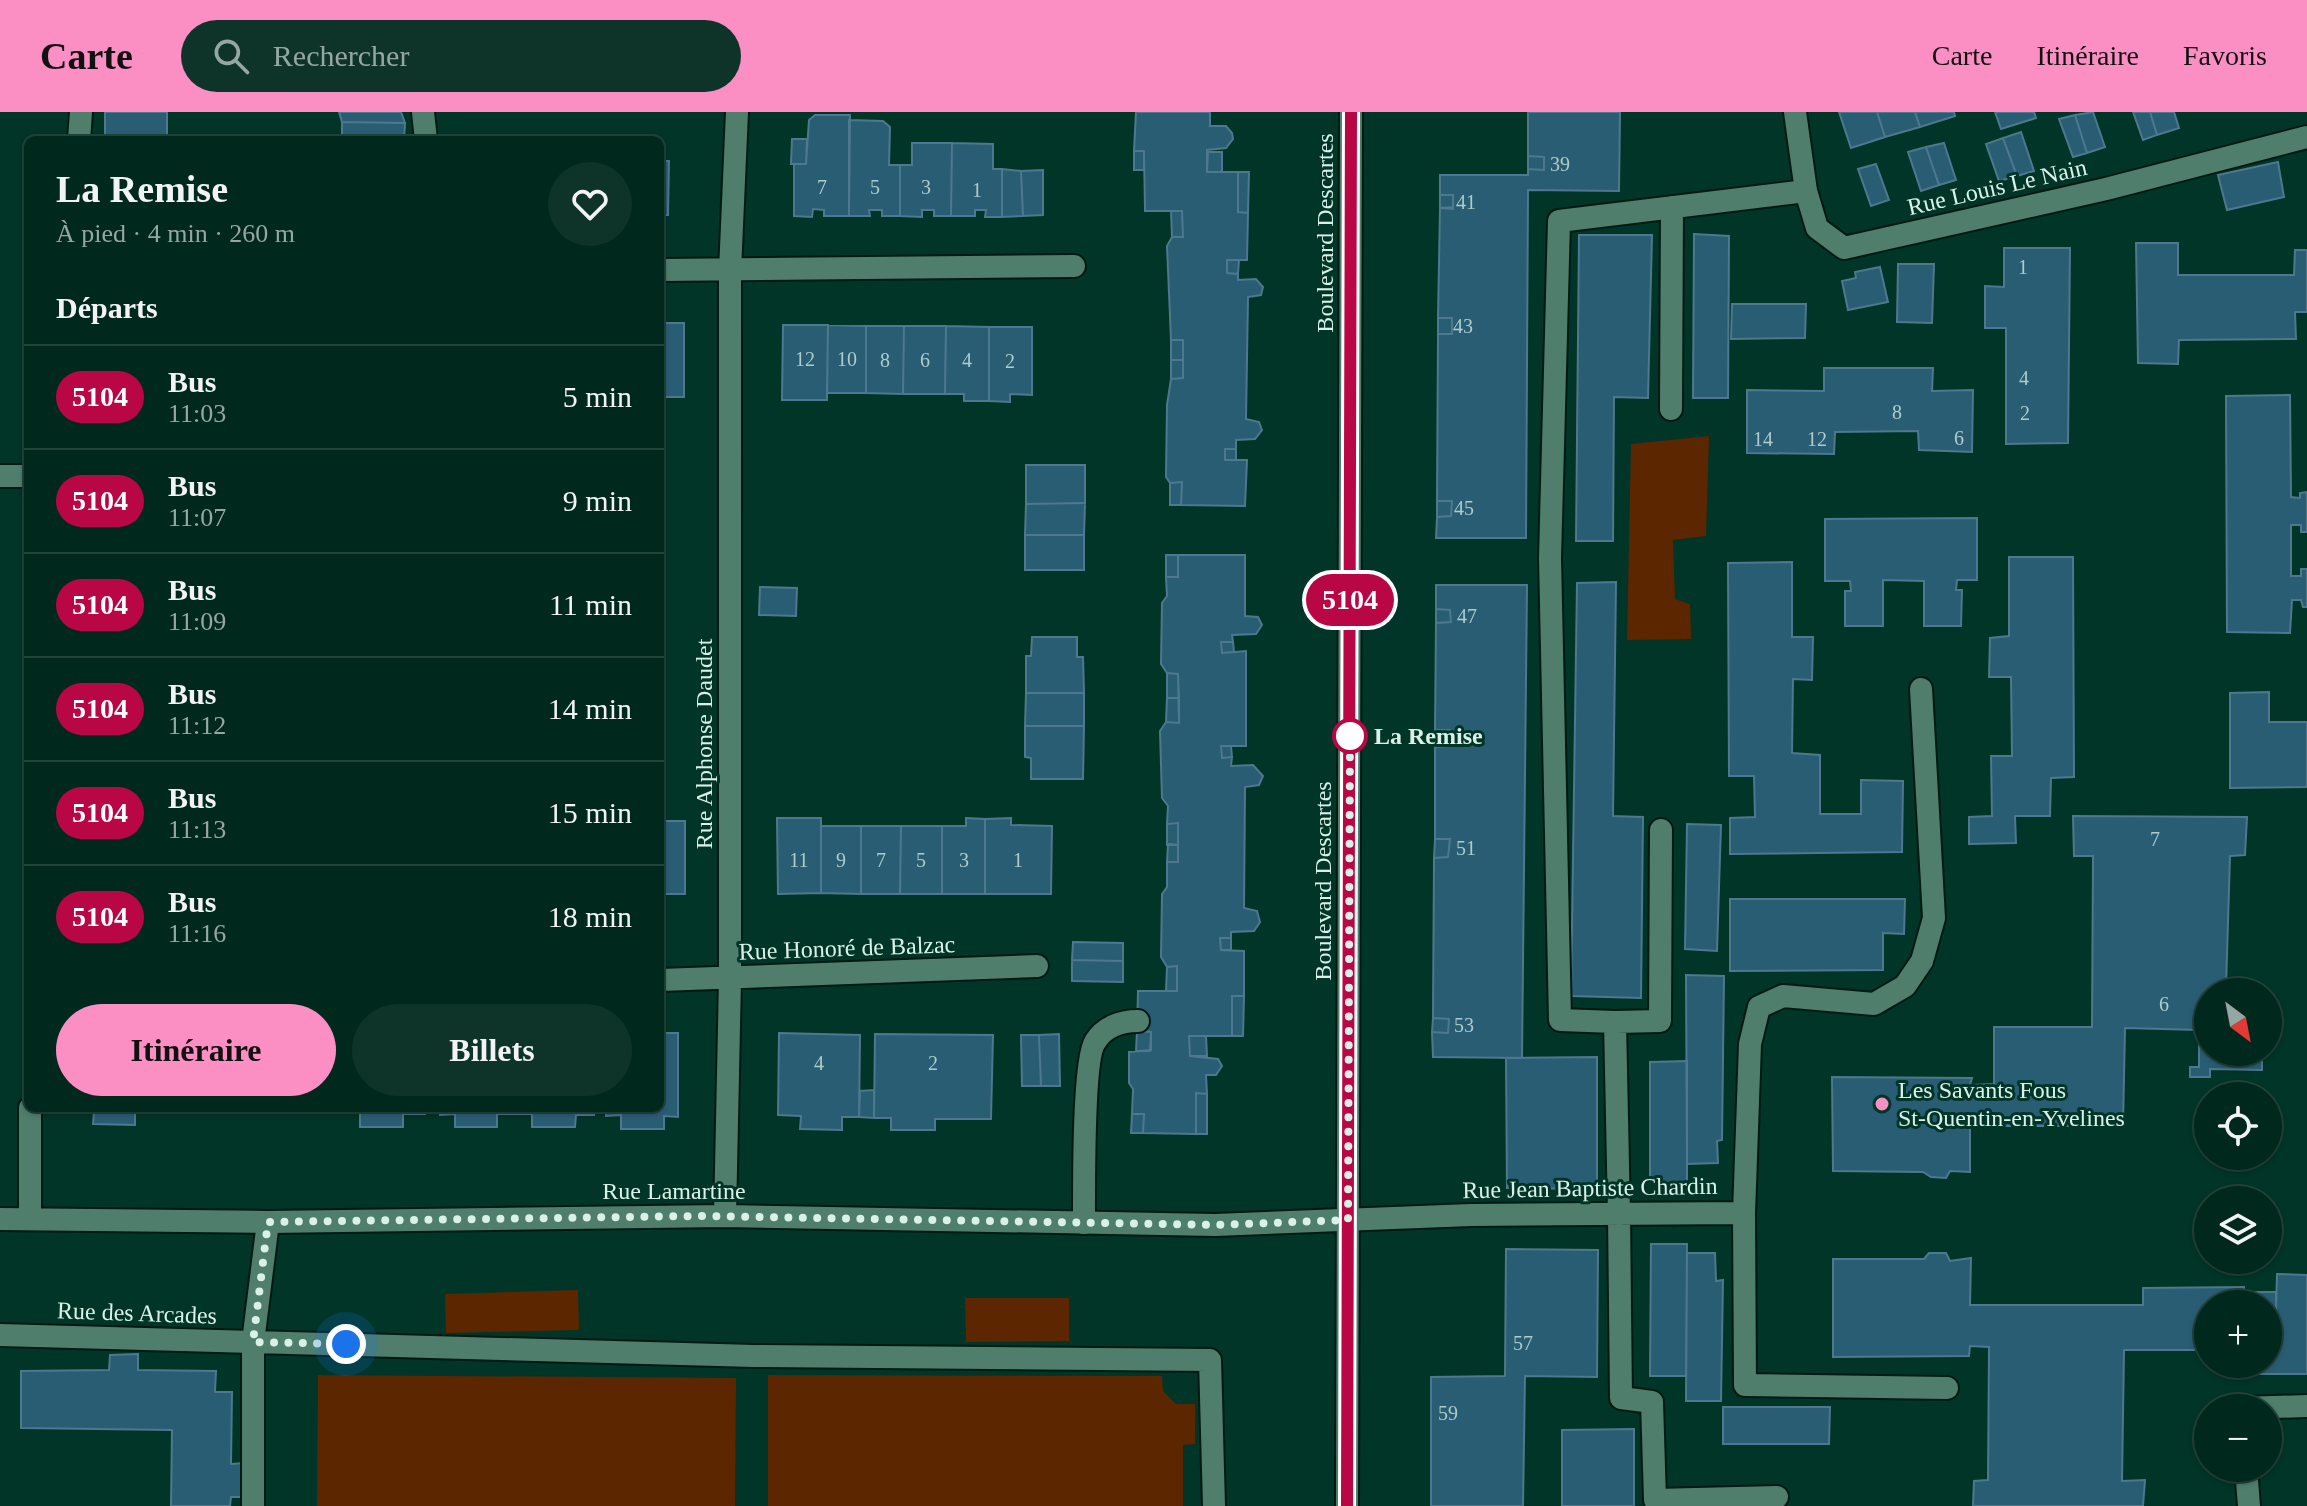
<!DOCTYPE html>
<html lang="fr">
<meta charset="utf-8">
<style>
:root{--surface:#00281d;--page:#0e342a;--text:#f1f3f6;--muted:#95a6a4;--line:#22443b;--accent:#fb8fc4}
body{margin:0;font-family:"Times New Roman",serif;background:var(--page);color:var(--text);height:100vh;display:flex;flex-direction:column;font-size:30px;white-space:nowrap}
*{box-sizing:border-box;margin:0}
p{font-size:26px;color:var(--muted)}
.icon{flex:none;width:44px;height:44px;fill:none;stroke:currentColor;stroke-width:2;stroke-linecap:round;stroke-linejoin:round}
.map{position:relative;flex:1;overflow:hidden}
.side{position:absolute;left:24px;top:24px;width:640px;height:976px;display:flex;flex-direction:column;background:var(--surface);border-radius:12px;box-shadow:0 2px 6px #0004,0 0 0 2px var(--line)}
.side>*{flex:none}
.badge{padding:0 16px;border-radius:26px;font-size:28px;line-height:52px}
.needle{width:52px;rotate:148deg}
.controls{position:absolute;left:2194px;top:866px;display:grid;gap:16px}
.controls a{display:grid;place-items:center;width:88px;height:88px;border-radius:50%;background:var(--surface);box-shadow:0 2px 6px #0004,0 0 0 2px var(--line);font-size:40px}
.you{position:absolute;width:40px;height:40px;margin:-20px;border:6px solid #fff;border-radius:50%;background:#1a73e8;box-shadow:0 0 0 12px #1a73e833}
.map>.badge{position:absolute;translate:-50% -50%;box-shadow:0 0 0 4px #fff}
h2{padding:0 32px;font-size:30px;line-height:72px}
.round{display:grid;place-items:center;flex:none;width:84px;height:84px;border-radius:42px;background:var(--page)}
.head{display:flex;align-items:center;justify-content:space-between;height:136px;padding:0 32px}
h1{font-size:38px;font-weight:800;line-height:60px}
.cta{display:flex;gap:16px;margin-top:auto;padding:16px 32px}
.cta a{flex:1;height:92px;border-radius:48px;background:var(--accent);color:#111;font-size:32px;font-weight:800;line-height:92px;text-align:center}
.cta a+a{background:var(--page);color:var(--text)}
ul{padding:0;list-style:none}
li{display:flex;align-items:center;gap:24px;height:104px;padding:0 32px;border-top:2px solid var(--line)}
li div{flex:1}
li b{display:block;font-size:30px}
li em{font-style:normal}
li .badge{min-width:88px;font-weight:700;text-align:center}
header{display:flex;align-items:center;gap:48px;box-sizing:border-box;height:112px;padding:0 40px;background:var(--accent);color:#111}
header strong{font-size:38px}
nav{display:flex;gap:44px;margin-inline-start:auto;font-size:28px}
.search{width:560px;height:72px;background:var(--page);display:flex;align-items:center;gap:20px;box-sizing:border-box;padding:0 28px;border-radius:44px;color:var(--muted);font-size:30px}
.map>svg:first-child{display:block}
.green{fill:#5b2600}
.building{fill:#295d74;stroke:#4d788d;stroke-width:2}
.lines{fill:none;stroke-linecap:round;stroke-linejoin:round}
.service-casing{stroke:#021912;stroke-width:26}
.pedestrian-casing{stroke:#021912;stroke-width:26}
.minor-casing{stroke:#021912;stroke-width:26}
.tertiary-casing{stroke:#021912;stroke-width:26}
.service{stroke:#4f7e6d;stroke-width:22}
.pedestrian{stroke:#4f7e6d;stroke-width:22}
.minor{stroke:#4f7e6d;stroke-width:22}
.tertiary{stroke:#4f7e6d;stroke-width:22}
.line-casing{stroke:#fff;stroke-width:18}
.line{stroke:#b90745;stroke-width:12}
.walk{stroke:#d9f1e7;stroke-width:8;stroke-dasharray:0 14.4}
.stop-dot{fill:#fff;stroke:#b90745;stroke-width:4}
.poi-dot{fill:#fb8fc4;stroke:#003527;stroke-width:3}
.labels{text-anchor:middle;stroke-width:6;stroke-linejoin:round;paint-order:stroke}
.number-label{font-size:20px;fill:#adccca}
.street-label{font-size:24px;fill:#d9f1e7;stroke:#003527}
.stop-label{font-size:24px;font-weight:bold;fill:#d9f1e7;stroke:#003527;text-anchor:start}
.poi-label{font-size:24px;fill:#d9f1e7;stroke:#003527;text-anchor:start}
</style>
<header>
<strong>Carte</strong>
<div class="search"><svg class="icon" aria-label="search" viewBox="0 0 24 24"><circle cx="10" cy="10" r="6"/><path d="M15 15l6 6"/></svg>Rechercher</div>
<nav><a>Carte</a><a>Itinéraire</a><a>Favoris</a></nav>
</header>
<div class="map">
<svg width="2307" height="1394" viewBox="0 0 2307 1394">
<rect width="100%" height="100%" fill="#003527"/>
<path class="green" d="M1709,324L1706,424L1673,428L1675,487L1690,492L1691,527L1627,528L1631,332Z
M578,1178L579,1218L446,1221L445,1182Z
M965,1186H1069V1229L966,1230Z
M318,1263L736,1266L735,1394H317Z
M768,1263L1162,1264L1163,1279L1176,1292H1195V1332L1183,1333V1394H768Z"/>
<path class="building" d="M105,0H167V28H105Z
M339,0H401L405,11L342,10Z
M1136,0H1210V14H1226L1232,21L1233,27L1226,36L1207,38V60H1238V100L1248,101L1247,148H1227V161L1238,162V168L1256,167L1263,175L1261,183L1248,185L1246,307L1259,310L1262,318L1255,327L1236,328V337H1225V348H1247L1245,394L1181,393L1182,370L1170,371L1166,365L1167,293L1171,267L1183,266V228H1171L1167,134L1172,125H1183L1182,99H1145L1144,39H1134Z
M1528,0H1620L1619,79L1528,78L1526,426H1436L1437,405L1451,404L1452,389H1437L1438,222H1452V206H1438L1440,96L1453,95V83H1440V63H1528V57L1544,58V45L1528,44Z
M1839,0H1877L1885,25L1851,36Z
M1877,0H1915L1920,15L1885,25Z
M1915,0H1954L1955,4L1920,15Z
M1995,0H2034L2036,6L2001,17Z
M2093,0L2105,35L2087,41L2075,3Z
M2133,0H2150L2157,23L2143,28Z
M2150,0H2174L2179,16L2157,23Z
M815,3H850L849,104H824V98L813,97L812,105L794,104V52H806L809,8Z
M2075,3L2087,41L2073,45L2059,7Z
M849,8L883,9L890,15L889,53H900V104H882V98H869L870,104H849Z
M342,10L405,11L404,28H342Z
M2021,20L2034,59L2017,64L2003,26Z
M469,25H509V28H469Z
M2003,26L2017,64L1999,69L1986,32Z
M792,27H807L806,52H791Z
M912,31H952L951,104H934V98H922V105L900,104V53H912Z
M952,31L993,32V57H1002V105H985L986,98H975V104H951Z
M1944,31L1956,68L1939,73L1926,35Z
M1926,35L1939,73L1921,79L1908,40Z
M1134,39H1144V58H1134Z
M1208,40H1222V60H1207Z
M1528,44L1544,45V58L1528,57Z
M660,49H669L668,103H660Z
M2278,50L2284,85L2227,98L2218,63Z
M1876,52L1889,88L1871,94L1858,57Z
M1002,57L1021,59L1023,104L1002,105Z
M1043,58V103L1023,104L1021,59Z
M1238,60H1249L1248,101L1238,100Z
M1440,83H1453V97L1440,96Z
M1171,99H1182L1183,125H1172Z
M1694,122L1729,124L1728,286H1693Z
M1579,123H1652L1648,286L1614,285L1613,429H1576Z
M2136,131H2178V163H2294L2295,138H2307V200H2295L2296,227L2179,228L2178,252L2138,251Z
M2004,136H2070L2068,331L2006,332V216H1985V174L2004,175Z
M1227,148H1239L1238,162L1227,161Z
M1898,152H1934L1932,211L1897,210Z
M1880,155L1888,190L1848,198L1842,169L1856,166L1855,160Z
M1732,192H1806L1805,226L1731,227Z
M1438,206H1452V222H1438Z
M660,211H684V285H660Z
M783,213H828L827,288H782Z
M828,213L866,214V281H827Z
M866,214H904L903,282L866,281Z
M904,214H946L945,282H903Z
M946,214L989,215V289H964V282H945Z
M989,215H1032V283L1010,282V290L989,289Z
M1171,228H1183V248H1171Z
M1171,248H1183V266L1171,267Z
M1824,256H1933L1932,279L1973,278L1972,340L1919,338L1918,319L1835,320L1834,342L1747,341V278L1824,279Z
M2290,283L2291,385L2300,386V381L2307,380V420H2301V413H2291V464H2301V457H2307V495H2303L2301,488H2292L2290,521L2227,520L2226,284Z
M1225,337H1236V348H1225Z
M1026,353H1085V391L1026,392Z
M1182,370L1181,393H1170V371Z
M1437,389H1452L1451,404L1437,405Z
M1085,391L1084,423H1025L1026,392Z
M1977,406V468H1957L1956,478H1962L1961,514H1924V469L1883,468V514H1845V479H1851L1850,469H1825V407Z
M1025,423H1084V458H1025Z
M1166,443H1178V465H1166Z
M1178,443H1245V504L1258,505L1262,513L1256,522L1232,523L1233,530H1221L1222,541L1246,539V634H1221L1222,646L1232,645L1231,654L1253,653L1263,664L1259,673L1245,675L1244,796L1257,799L1260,810L1254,819L1231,820V826H1220L1221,838L1244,839V884H1232V924H1189L1190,944L1218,947L1222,954L1216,963H1206L1207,982L1196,981V1022L1143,1021L1144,1002H1132L1133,977L1129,971V940L1151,938V920L1137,919L1138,879H1177V854L1167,855L1161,845L1162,782L1167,775V750H1178V711L1167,712L1168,694L1162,686L1160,619L1166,610L1179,611L1178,562L1167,561L1161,552L1162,491L1167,484L1166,465H1178Z
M2009,445H2073L2074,665L2051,666L2050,704H2015L2016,731L1969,732V705L1992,704L1991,644H2012L2011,565H1989L1990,526L2009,524Z
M1792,450V525H1813L1812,568L1793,567L1792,641L1820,643V702H1861V668L1903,669L1902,740L1730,742V706L1755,705L1754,664H1729L1728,451Z
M1616,470L1613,704L1643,705L1641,886L1571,884L1577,471Z
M1436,473H1527L1522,946L1433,945L1432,920L1448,921L1449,907L1433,906L1434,746L1448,745L1450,727H1435V635L1450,634V618H1435L1436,511L1451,510L1450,498L1436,497Z
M760,475L797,476L796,504L759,503Z
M1436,497L1450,498L1451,510L1436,511Z
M1032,525H1077V545H1083L1084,581H1026V544H1031Z
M1221,530H1233L1234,540L1222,541Z
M1167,561L1178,562L1179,586H1167Z
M2269,580V610H2307V675L2230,676V581Z
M1026,581H1084V614H1025Z
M1167,586H1179V611L1166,610Z
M1025,614H1084L1083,667H1031V646L1025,645Z
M1435,618H1450V634L1435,635Z
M1221,634H1231L1232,645L1222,646Z
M2073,704L2247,705L2245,743L2230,744L2226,876H2248V880H2208V940H2262V958L2210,957V965H2190V955H2199V918L2125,916L2123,1014H1970V1060L1950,1059L1946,1066L1931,1065L1923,1060L1833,1059L1832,965L1972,966L1970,973L1994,972V915H2092L2093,744H2074Z
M777,706H821V781L778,782Z
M966,706L985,707V782H942V714H966Z
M1011,706V713L1052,714L1051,782H985V707Z
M660,709H685V782H660Z
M1178,711V733H1167V712Z
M1687,712L1721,713L1717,839L1685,837Z
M821,714H861V782L821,781Z
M861,714H901L900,782H861Z
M901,714H942V782H900Z
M1435,727H1450L1448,745L1434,746Z
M1168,732L1178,733V750H1167Z
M1730,787H1905L1904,822L1883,821V858L1730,859Z
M1220,826H1231V838H1221Z
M1073,830L1123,831V849L1072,848Z
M1072,848L1123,849V870L1072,869Z
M1177,854V879H1166L1167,855Z
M1686,863L1724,864L1722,1028L1717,1029L1718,1051L1687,1052Z
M1232,884H1244L1243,924H1232Z
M1433,906L1449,907L1448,921L1432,920Z
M1137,919L1151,920L1150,939H1136Z
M660,921H678V1005L664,1004V1017H621V1003L606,1004V996H660Z
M779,921L860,923L859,1005H842V1018L800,1017L801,1004L778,1003Z
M875,922L993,923L991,1007H935V1018H891V1006H874Z
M1059,922L1060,974H1041L1039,923Z
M1021,923H1039L1041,974H1022Z
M1189,924H1206L1207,944H1190Z
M1597,945V1077L1507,1076L1506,946Z
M1687,949V1071L1650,1070V950Z
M874,978V1006L859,1005L860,979Z
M1196,981L1207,982V1022H1196Z
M78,996H190V1001L135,1000V1013L93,1012L94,1000Z
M311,996H425V1002H403V1015H360V1001H311Z
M439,996H594V1003H576L575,1015H532V1002H497V1015H455V1002L440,1003Z
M1132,1002H1144L1143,1021H1131Z
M1651,1132H1687L1686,1264H1650Z
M1506,1137L1598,1138L1597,1265L1525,1264L1523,1394H1431V1265L1505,1264Z
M1687,1141H1715L1716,1169L1723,1168L1721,1289H1686Z
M1929,1141H1946L1950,1149L1971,1146L1970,1193H2143V1176L2244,1175L2243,1192H2208V1238H2124L2122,1369L2145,1368L2143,1394H1973L1974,1369L1988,1368L1989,1235L1970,1234L1969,1244L1833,1245V1147H1924Z
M2277,1162L2307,1163V1262H2219L2218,1252H2268V1198H2276Z
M2243,1180H2276V1198H2268V1192H2243Z
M138,1242V1258L216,1259L215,1280H232L231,1352L245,1351V1385H231L230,1394H171L172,1318L21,1316V1259L109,1258L110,1243Z
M1723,1295H1830L1829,1332H1723Z
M1634,1317V1394H1562V1318Z"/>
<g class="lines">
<defs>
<path id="service" d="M1671,297L1672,95
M1615,910L1560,908L1550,446L1559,109L1806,79
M1619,1102L1615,910L1660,909L1661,718
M1084,1111C1084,1081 1083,948 1095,930C1104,915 1121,909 1138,909"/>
<path id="pedestrian" d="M268,1110L253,1230L754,1244L1210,1248L1214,1394
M0,1223L253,1230V1394"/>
<path id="minor" d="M423,0L426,28
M1795,0L1806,79L1817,116L1844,136L2106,77L2307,25
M79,28L81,0
M660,158L1074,154
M0,364H28
M660,868L1037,854
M1744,1101L1745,1273L1947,1276
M1619,1102L1621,1286L1652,1290L1655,1388L1777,1385
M725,1104L730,867V159L737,0
M0,1107L268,1110L725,1104L1215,1113L1471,1103L1744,1101L1750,932L1759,895L1783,884L1874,892L1905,874L1922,849L1934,806L1921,577
M30,1107V996
M2242,1296L2307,1294
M2246,1356L2249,1394"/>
<path id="tertiary" d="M1347,1394L1351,0"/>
</defs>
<use href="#service" class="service-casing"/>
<use href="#pedestrian" class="pedestrian-casing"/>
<use href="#minor" class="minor-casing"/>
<use href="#tertiary" class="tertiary-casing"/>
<use href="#service" class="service"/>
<use href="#pedestrian" class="pedestrian"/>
<use href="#minor" class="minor"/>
<use href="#tertiary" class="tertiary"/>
</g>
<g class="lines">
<defs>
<path id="line" d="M1347,1394L1351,0"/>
</defs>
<use href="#line" class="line-casing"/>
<use href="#line" class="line"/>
<path class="walk" d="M346,1232L253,1230L268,1110L699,1104L1215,1113L1348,1108L1350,624"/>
</g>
<circle class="stop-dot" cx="1350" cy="624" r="16"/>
<circle class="poi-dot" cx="1882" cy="992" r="8"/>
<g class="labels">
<g class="number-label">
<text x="1560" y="59">39</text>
<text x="822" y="82">7</text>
<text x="875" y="82">5</text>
<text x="926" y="82">3</text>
<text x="977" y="85">1</text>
<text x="1466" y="97">41</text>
<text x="2023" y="162">1</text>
<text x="1463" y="221">43</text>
<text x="805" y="254">12</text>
<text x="847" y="254">10</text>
<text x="885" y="255">8</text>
<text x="925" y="255">6</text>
<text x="967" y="255">4</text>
<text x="1010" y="256">2</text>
<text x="2024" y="273">4</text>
<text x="1897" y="307">8</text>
<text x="2025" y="308">2</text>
<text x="1959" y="333">6</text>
<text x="1763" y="334">14</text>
<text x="1817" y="334">12</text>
<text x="1464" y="403">45</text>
<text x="1467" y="511">47</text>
<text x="2155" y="734">7</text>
<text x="1466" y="743">51</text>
<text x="799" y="755">11</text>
<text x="841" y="755">9</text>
<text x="881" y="755">7</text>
<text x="921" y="755">5</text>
<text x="964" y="755">3</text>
<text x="1018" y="755">1</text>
<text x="2164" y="899">6</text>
<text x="1464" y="920">53</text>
<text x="819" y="958">4</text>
<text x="933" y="958">2</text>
<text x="1523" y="1238">57</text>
<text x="1448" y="1308">59</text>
</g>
<g class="street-label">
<text transform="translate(1997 75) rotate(-13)" y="8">Rue Louis Le Nain</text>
<text transform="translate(1325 121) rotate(-90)" y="8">Boulevard Descartes</text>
<text transform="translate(704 632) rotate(-90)" y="8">Rue Alphonse Daudet</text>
<text transform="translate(1323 769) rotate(-90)" y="8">Boulevard Descartes</text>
<text transform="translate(847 836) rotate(-2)" y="8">Rue Honoré de Balzac</text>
<text transform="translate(1590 1076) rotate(-1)" y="8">Rue Jean Baptiste Chardin</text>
<text x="674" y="1087">Rue Lamartine</text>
<text transform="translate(137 1201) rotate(2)" y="8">Rue des Arcades</text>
</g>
<g class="stop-label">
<text x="1374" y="632">La Remise</text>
</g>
<g class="poi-label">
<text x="1898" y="986">Les Savants Fous<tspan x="1898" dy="28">St-Quentin-en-Yvelines</tspan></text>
</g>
</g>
</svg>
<div class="controls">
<a><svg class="needle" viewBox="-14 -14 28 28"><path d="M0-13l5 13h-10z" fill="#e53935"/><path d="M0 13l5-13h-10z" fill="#95a6a4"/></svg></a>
<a><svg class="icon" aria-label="locate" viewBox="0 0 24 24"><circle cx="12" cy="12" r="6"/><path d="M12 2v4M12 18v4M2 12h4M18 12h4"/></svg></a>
<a><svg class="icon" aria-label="layers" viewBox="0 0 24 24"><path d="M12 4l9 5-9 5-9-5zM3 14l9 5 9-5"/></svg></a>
<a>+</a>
<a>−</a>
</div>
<div class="you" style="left:346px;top:1232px"></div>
<b class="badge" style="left:1350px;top:488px;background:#b90745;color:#fff">5104</b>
<section class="side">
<div class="head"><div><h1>La Remise</h1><p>À pied · 4 min · 260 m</p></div><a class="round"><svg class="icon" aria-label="heart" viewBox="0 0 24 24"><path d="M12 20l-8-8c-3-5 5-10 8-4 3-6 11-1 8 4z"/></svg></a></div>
<h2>Départs</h2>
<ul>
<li><span class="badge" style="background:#b90745;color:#fff">5104</span><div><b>Bus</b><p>11:03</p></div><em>5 min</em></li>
<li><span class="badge" style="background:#b90745;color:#fff">5104</span><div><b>Bus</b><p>11:07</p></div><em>9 min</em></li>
<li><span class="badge" style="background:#b90745;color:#fff">5104</span><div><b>Bus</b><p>11:09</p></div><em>11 min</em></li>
<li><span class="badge" style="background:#b90745;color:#fff">5104</span><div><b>Bus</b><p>11:12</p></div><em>14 min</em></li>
<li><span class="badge" style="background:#b90745;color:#fff">5104</span><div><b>Bus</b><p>11:13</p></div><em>15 min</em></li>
<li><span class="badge" style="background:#b90745;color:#fff">5104</span><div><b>Bus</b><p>11:16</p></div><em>18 min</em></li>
</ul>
<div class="cta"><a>Itinéraire</a><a>Billets</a></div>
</section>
</div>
